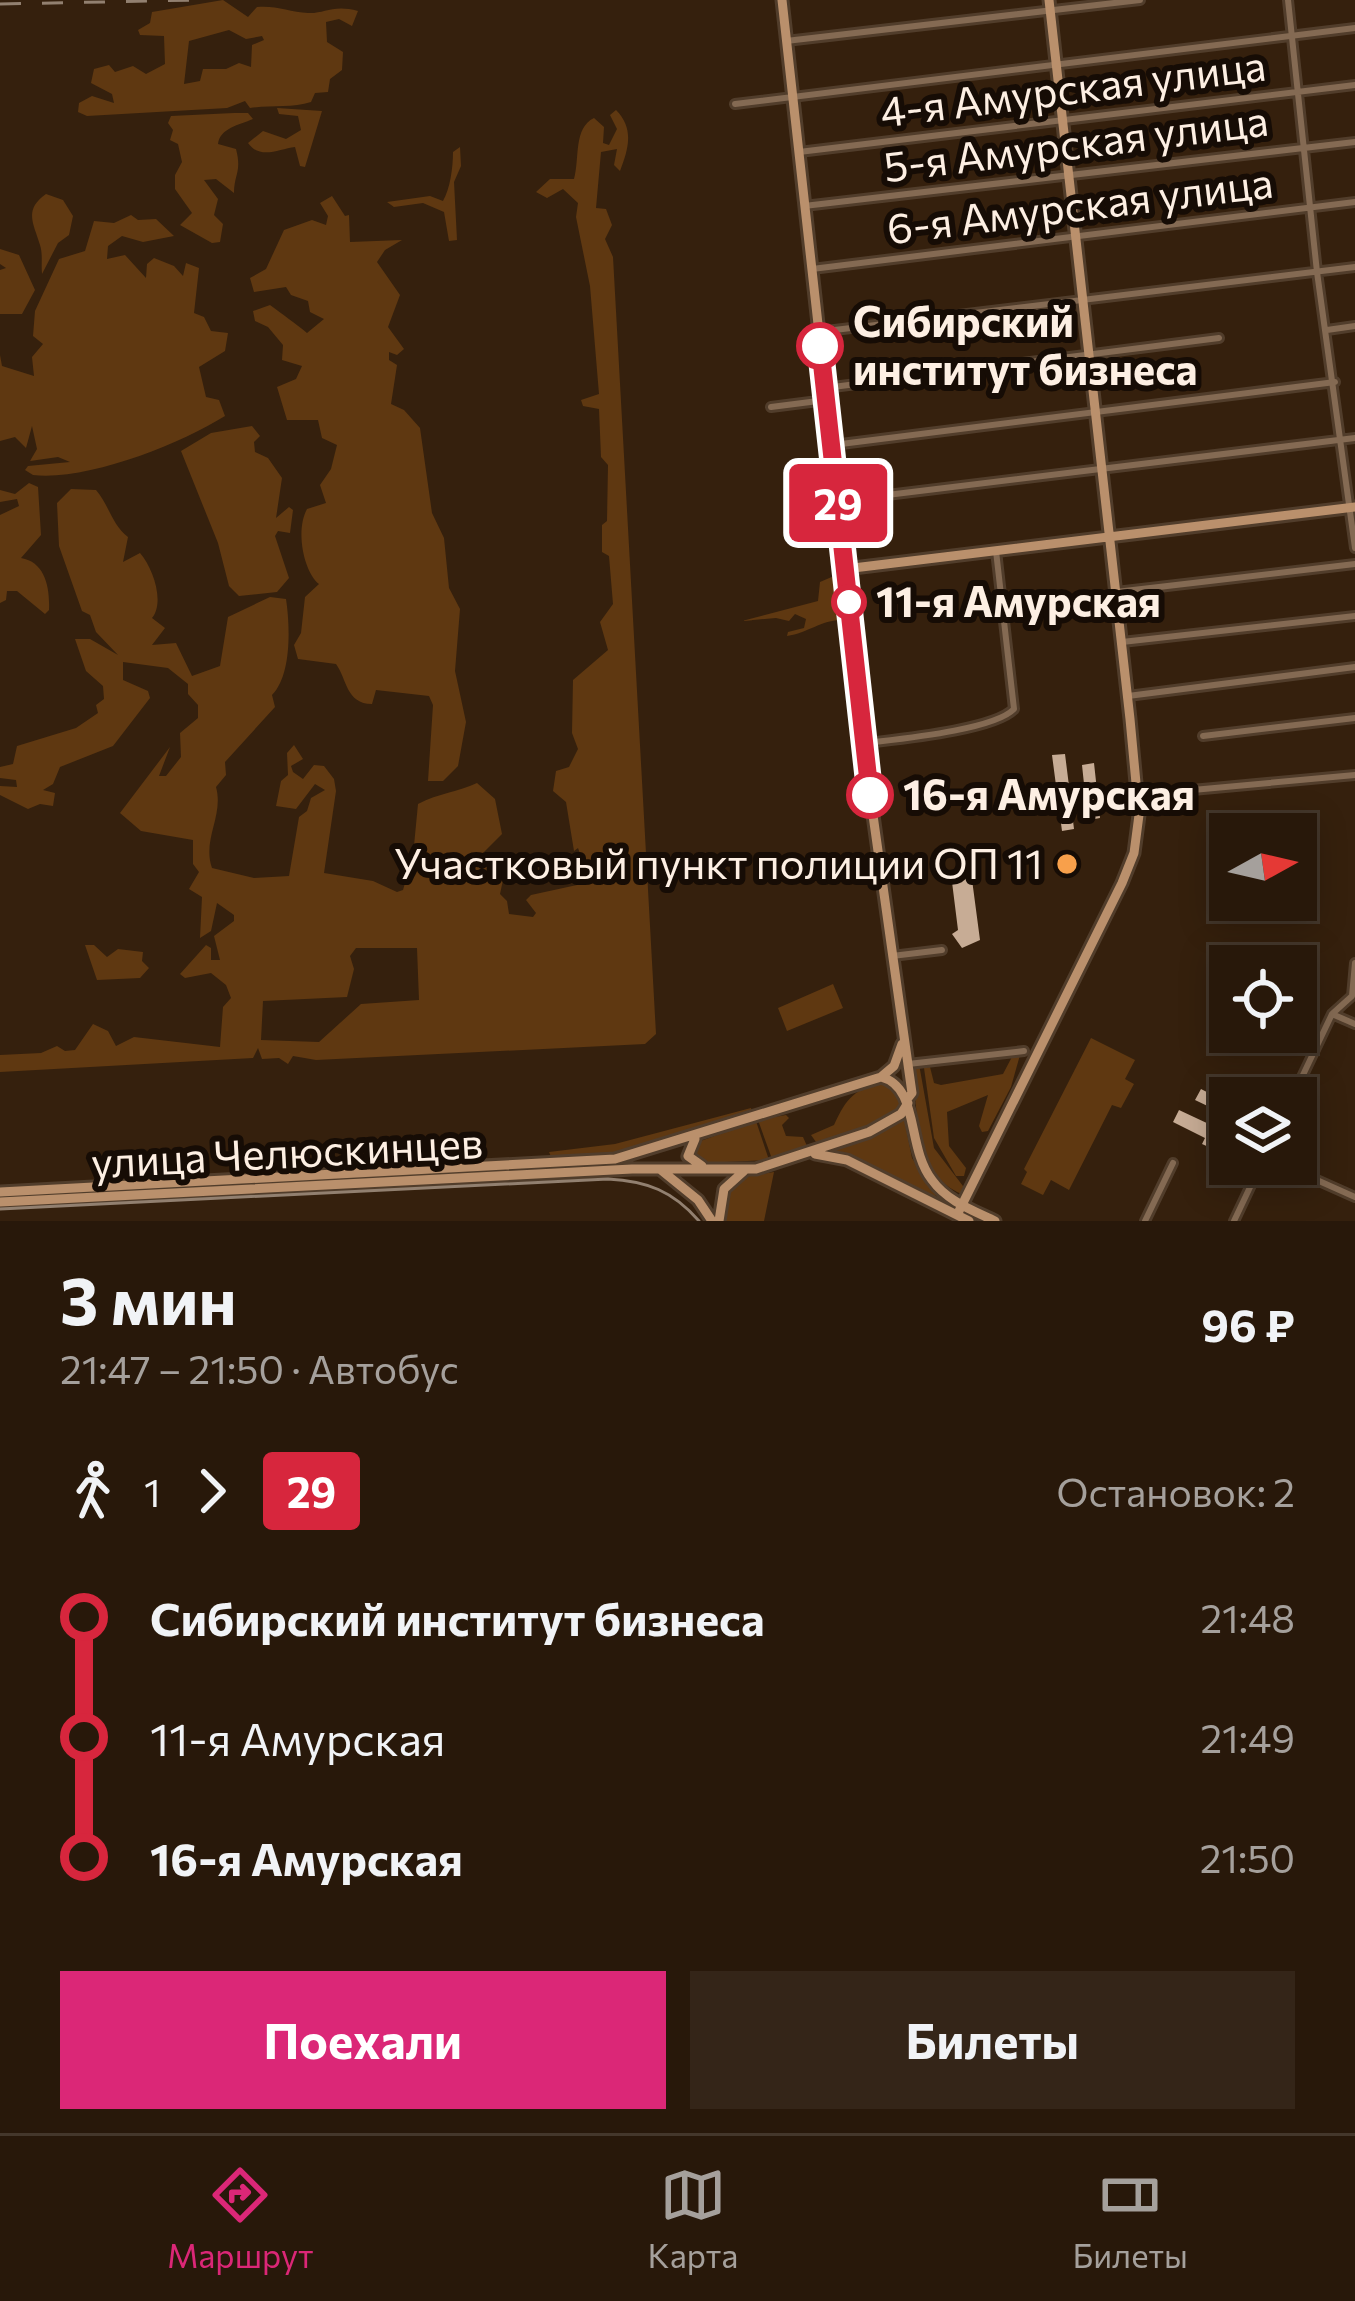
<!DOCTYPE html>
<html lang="ru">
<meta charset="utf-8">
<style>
:root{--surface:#28180a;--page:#342518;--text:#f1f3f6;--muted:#a5a09c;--line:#44372b;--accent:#db2777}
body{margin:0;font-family:Commissioner,sans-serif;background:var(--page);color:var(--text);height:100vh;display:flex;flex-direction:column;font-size:45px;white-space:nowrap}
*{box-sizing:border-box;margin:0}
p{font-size:39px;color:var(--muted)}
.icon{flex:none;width:66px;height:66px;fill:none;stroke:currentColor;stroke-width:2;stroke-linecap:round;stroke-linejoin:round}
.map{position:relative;height:1221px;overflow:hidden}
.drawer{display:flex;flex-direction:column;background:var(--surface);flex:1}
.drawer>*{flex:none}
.badge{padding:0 24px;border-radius:9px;font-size:42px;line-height:78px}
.needle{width:78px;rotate:82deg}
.controls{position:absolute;left:1209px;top:813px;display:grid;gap:24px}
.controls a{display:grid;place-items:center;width:108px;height:108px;border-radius:0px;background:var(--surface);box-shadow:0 6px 30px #0003,0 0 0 3px var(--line);font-size:60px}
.map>.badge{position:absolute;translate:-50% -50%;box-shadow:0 0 0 6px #fff}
.legs{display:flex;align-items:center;gap:18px;height:132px;padding:0 60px;font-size:39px}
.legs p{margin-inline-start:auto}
.overview{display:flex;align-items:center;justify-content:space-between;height:204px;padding:0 60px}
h1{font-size:66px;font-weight:700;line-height:90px}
.cta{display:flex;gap:24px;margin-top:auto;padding:24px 60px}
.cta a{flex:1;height:138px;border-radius:0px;background:var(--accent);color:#fff;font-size:48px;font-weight:700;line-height:138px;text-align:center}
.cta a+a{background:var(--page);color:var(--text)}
ul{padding:0 60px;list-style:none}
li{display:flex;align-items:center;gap:42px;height:120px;font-size:45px}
li i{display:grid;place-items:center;width:18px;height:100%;margin:0 15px;background:currentColor}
li i::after{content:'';width:30px;height:30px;margin:-15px;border:9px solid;border-radius:50%;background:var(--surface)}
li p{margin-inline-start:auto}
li:first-child i{background:linear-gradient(#0000 50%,currentColor 0)}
li:last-child i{background:linear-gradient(currentColor 50%,#0000 0)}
.tab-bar{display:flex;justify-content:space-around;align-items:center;height:168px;border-top:3px solid var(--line);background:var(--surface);font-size:33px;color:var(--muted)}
.tab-bar a{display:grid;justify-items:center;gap:6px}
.tab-bar .selected{color:var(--accent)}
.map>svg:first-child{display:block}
.green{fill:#5f3811;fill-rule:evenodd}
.building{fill:#c7ac95}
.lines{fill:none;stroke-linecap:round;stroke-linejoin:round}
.street-casing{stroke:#513d2b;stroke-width:12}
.secondary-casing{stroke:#513d2b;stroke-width:15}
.street{stroke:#846a53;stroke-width:6}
.secondary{stroke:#ba906c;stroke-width:9}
.tram{stroke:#928070;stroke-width:3}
.rail{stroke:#928070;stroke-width:3;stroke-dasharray:21 21;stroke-linecap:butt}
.line-1-casing{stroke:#fff;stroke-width:27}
.line-1{stroke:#d7263d;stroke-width:18}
.stop-1-dot{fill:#fff;stroke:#d7263d;stroke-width:6}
.poi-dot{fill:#f8a04b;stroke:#160c05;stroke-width:4.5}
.labels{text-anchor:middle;stroke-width:12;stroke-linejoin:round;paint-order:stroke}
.street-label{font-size:42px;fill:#fdefe3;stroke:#160c05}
.stop-label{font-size:42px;font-weight:bold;fill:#fdefe3;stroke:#160c05;text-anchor:start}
.poi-label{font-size:42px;fill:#fdefe3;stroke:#160c05;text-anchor:end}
</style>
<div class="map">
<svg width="1355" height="1221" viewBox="0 0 1355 1221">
<rect width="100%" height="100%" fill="#35200d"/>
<path class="green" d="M223,0L248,17L257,7C275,5 290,12 308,13C324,14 333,4 358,11L352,26L339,19L326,22L327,42L343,52L342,70L330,79L328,92L315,93L311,102C292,108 271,105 250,108L245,101L227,108L87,116L78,112L79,103L92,96L114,103L112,94L91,83L94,69L109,65L115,72L133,66L146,74L165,64L164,36L140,35L138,30L150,23L152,12ZM229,30L246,39L262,36L264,40L252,45L251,67L239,63L226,69H203L200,81L184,84L189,41Z
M277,108L322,111L305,167L300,166L295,147C279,149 260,160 248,143L263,131L286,139L301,130L298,116L279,114Z
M616,110C634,128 629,148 620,171L614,165L617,149L601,152L596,208L606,209L612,225L605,239L613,257L656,1034L645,1044L316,1060L293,1056L288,1064L279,1058L262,1059L258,1048L253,1058L0,1072V1055L41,1053L57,1046L65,1051L75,1050L93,1024L108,1031L116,1046L134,1037L220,1047L223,1007L231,998L226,985L211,973L185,978L180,974L206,945L211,948V960H220L214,936L234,921V915L217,903L211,931L200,938L202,897L189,889L199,872L193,864V840L141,831L120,813L170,747L159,776H166L181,757L180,733L198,718V705L188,694V684L168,668L123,662V680L148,691L150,698L113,746L60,767L53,784L43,790L55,793L53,806L40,804L28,809L0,795V786L17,787L16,780L0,778V767L13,764L17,746L76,728L98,713L96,705L104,699L103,686L86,671L75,639H90L118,655L96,632L90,615L82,611L59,546L57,503L71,489L96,490C109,505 112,525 128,537L123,562L140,553C153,568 165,602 152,618L165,628L152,645L176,643L192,676L220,666L228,617L270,597L286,599C290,625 292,675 272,695L275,707L225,762L226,775L216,787C224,816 202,839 212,868L254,878L289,876L299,817L307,811L311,798L325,790L315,784L296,809L276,806L281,781L288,775L287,753L294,745L303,759L291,766L293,772L303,779L314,765L324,766L334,779L336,791L324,873L373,881L397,892L403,890L413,856L418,804C439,793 458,792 477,783L495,799L502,834L484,852L498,858L496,873L503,880L500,894L507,901L509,914L533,917L536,913L526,900L531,895L577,885L576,874L585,868L578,848L574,851L566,802L553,791L556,771L569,767L578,749L572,733L573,680L608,650L600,622L613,604L609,556L602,552V525L607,521L608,465L601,457L599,409L583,406L581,400L599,394L590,286L576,217L578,203L563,189L547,198L536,192L550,179H574C580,159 573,128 594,118L604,127L603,143L609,145L617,129L610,115ZM356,948H417L419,1000L361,1004L319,1042L261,1040L263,1001L347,997L354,969L350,956Z
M234,113H248L253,119C239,125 220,128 218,144L236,149C242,172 234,174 234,193L216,179L204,180L218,199L214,215L223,224L220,242L212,243L180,225L192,213L175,189V175L182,162L178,144L170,140L173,130L168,123L171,116Z
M460,147L461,166L454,182L457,240L449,241L444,212L423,203L394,207L387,202L430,196L443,201C450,189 453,168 453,152Z
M46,194L63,200L73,216L69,235L58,243L42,274C41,264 43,254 40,245C34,224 23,210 46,194Z
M332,196L345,216L349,215L350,242L402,240L385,250L377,262L400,295L388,327L404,349L397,355L389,352V360L397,365L391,404L404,410L420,428L432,513L444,538L449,588L460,609L455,671L466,722L458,766L443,781H428L433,705L429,696L376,690L372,704C346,704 347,679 336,664L298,659L294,645L301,633L305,597L319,584C304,572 295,531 307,509L326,503L320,485L331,469L337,445L322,438L318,420H287L277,387L296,379L302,366L282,360L283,345L268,327L255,321L253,311L270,305C283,315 294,322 307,333L324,319L310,312L308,301L291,295L286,287L254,292L250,278L266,269L284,230L312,220L326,225L328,216L320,203Z
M131,215L138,220L156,219L174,236L143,242L122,236L108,246L107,259L125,255L146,278L147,264L154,258L174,266L183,276L186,263L199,268L194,313L204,317L211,331L228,333L225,351L199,367L206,397L219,400L225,416C178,445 87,481 33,475L25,470L28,466L70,462L58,457L30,461L37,449L32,426L26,448L15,437L0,441V355L2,366L34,376L32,357L43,344L33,336L35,311L59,259L85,251L94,221L114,223Z
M0,249L19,255L35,290L22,314H0V270L6,268L0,264Z
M252,426L260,436L254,442L255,452L268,458L282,478L276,518L289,507L293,510L290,533L278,531L275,536L289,578L277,592L239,596L229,586L218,543L181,451L211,433Z
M29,483L38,487L41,535L21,558C45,562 50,587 49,610L45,614L17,591H7L6,600L0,603V515L19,506L17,499L0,502V490L15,494Z
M834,576L842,620C821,620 808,633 787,636L788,632L804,628L806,619L795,614L789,621L776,618L742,621L818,601L820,582Z
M85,945H94L107,957L118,949L143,952L142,961L149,968L140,978L97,980Z
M833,984L843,1008L787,1031L778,1008Z
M1091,1038L1135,1060L1125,1079L1134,1084L1121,1108L1112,1105L1069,1190L1051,1180L1043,1195L1021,1184L1027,1172L1024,1169Z
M1014,1053L1020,1055L1011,1087L988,1131L982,1132L979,1126L988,1095L947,1112L949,1146L966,1168L964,1176H956L934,1138L924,1068L930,1067L934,1083L941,1085L1003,1074Z
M919,1064L934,1148L966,1190L962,1194C915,1176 917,1111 913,1069Z
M886,1082L902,1096L899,1110C863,1136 815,1145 772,1159L758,1120L786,1115L789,1118L782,1125L786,1136L803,1137L807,1146L816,1142L811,1135L834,1125C847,1097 854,1089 886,1082Z
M751,1108L752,1112L619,1154L552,1159L549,1152L615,1144Z
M904,1118L912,1158L936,1194L935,1200L833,1151Z
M756,1121L769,1160L703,1163L692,1159L695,1143Z
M774,1172L764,1221H721L726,1192L744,1177Z"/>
<path class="building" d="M1065,754L1069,786L1084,784L1082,765L1094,763L1100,818L1089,820L1086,794L1070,796L1074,829L1062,831L1052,755Z
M971,872L980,940L962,948L952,934L958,930L951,874Z
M1201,1089L1230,1104V1117L1227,1116L1220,1130L1230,1135V1150L1214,1142L1211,1148L1202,1144L1205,1138L1173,1122L1179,1110L1211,1125L1218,1111L1195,1100Z"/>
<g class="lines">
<defs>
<path id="street" d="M1288,0L1317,272L1355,548
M786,41L1140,0
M735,104L1355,28
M799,152L1355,85
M804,206L1355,142
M812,269L1355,202
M1327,330L1355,326
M818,332L1355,267
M825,388L1219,338
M771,407L826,400
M833,445L1335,382
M838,501L1355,438
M1116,592L1355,564
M1122,642L1355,616
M1128,696L1355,667
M1203,736L1355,718
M867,743C899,739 994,730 1014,709L996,551
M1138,795L1355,775
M892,956L942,950
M1332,1014L1355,1024
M908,1064L1024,1051
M1292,1098L1332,1014L1352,996L1355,963
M1281,1164L1355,1197
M1145,1221L1173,1163
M1234,1221L1261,1164"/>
<path id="secondary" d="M782,0L871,801L912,1093L908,1098
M845,569L1355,507
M881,1077L894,1066L902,1044
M695,1139L688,1156L702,1166
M815,1154L847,1160L969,1221
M661,1170L698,1200L712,1221
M0,1192L615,1159L881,1077C920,1087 906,1147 932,1180C947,1201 972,1210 995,1221
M0,1202L632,1169H756L869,1132L901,1114L908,1103
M957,1215L1122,883L1134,853L1139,815L1130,719L1049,0
M719,1221L724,1189L744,1171"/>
</defs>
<use href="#street" class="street-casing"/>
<use href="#secondary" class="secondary-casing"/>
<use href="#street" class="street"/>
<use href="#secondary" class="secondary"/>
<path class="tram" d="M0,1209L608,1179C647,1181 673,1191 699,1221"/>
<path class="rail" d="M0,4L198,0"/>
</g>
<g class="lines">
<defs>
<path id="line-1" d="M820,346L870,795"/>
</defs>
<use href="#line-1" class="line-1-casing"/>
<use href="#line-1" class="line-1"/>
</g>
<g class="stop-1-dot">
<circle cx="820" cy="346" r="21"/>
<circle cx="849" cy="602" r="15"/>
<circle cx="870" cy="795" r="21"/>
</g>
<circle class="poi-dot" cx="1067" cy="864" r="12"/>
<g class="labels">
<g class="street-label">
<text transform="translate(1073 89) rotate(-7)" y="15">4-я Амурская улица</text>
<text transform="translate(1076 144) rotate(-7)" y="15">5-я Амурская улица</text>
<text transform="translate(1080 206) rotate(-7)" y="15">6-я Амурская улица</text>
<text transform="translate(287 1153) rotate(-3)" y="15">улица Челюскинцев</text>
</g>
<g class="stop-label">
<text x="853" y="337">Сибирский<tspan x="853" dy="48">институт бизнеса</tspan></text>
<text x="876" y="617">11-я Амурская</text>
<text x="903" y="810">16-я Амурская</text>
</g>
<g class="poi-label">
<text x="1043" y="879">Участковый пункт полиции ОП 11</text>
</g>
</g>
</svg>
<div class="controls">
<a><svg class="needle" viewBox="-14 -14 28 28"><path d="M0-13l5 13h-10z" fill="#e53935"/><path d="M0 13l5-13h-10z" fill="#a5a09c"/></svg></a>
<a><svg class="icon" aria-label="locate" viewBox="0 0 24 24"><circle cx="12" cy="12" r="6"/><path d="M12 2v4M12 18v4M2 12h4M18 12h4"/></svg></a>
<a><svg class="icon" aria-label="layers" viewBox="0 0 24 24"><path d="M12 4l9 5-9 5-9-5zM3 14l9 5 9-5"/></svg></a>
</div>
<b class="badge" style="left:838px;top:503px;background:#d7263d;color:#fff">29</b>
</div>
<section class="drawer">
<div class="overview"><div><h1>3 мин</h1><p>21:47 – 21:50 · Автобус</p></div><b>96 ₽</b></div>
<div class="legs"><svg class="icon" aria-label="walk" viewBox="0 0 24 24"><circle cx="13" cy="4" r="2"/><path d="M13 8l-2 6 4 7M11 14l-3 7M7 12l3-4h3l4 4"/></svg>1<svg class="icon" aria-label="forward" viewBox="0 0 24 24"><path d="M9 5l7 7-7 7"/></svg><b class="badge" style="background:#d7263d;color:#fff">29</b><p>Остановок: 2</p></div>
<ul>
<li><i style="color:#d7263d"></i><b>Сибирский институт бизнеса</b><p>21:48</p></li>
<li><i style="color:#d7263d"></i><span>11-я Амурская</span><p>21:49</p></li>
<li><i style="color:#d7263d"></i><b>16-я Амурская</b><p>21:50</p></li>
</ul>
<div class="cta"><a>Поехали</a><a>Билеты</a></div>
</section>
<nav class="tab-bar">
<a class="selected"><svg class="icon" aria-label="directions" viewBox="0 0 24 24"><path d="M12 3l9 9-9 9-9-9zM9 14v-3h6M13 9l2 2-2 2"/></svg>Маршрут</a>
<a><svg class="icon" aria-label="map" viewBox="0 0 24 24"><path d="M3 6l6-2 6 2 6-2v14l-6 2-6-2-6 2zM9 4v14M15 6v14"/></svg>Карта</a>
<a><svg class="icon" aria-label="tickets" viewBox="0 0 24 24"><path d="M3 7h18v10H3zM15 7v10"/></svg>Билеты</a>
</nav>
